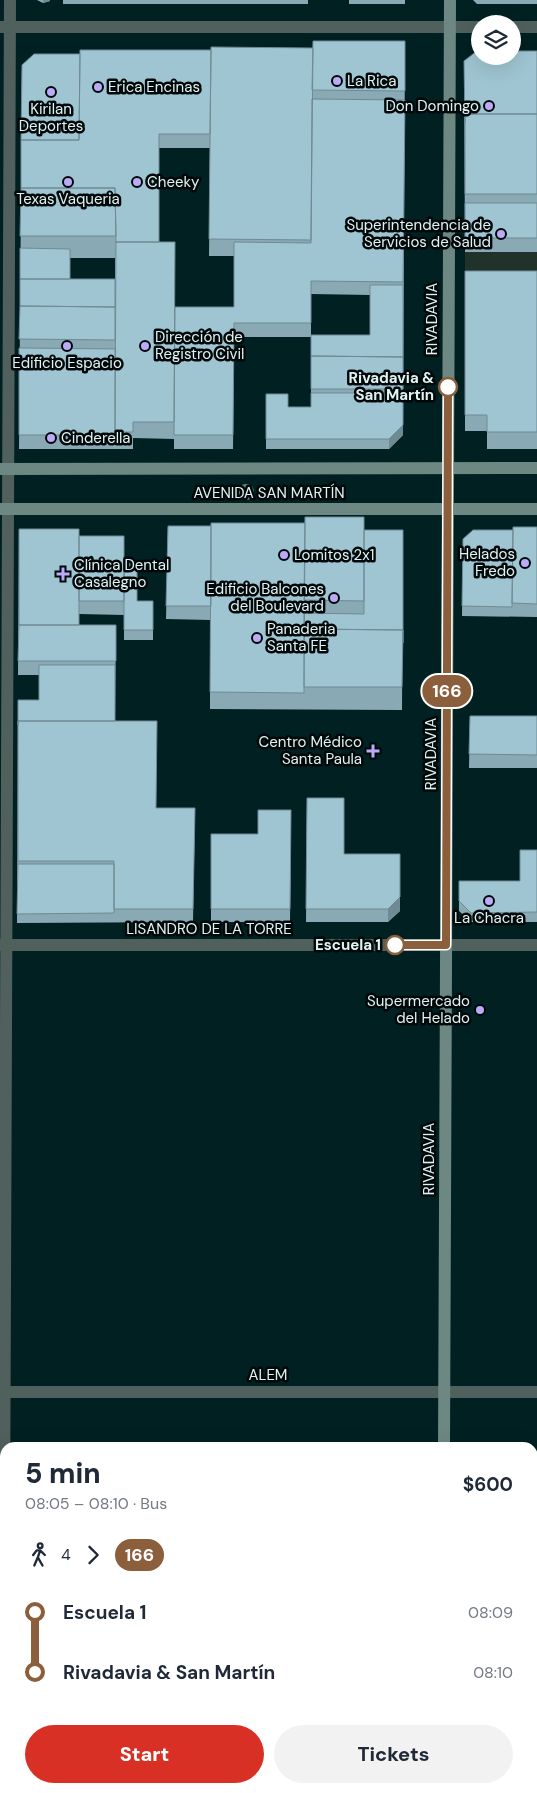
<!DOCTYPE html>
<meta charset="utf-8">
<style>
:root{--surface:#fff;--page:#f2f2f3;--text:#1f2937;--muted:#747a83;--accent:#d93025}
body{margin:0;font-family:"DM Sans",sans-serif;background:var(--page);color:var(--text);height:100vh;display:flex;flex-direction:column;font-size:19px;white-space:nowrap}
*{box-sizing:border-box;margin:0}
p{font-size:16px;color:var(--muted)}
.icon{flex:none;width:28px;height:28px;fill:none;stroke:currentColor;stroke-width:2;stroke-linecap:round;stroke-linejoin:round}
.map{position:relative;flex:1;overflow:hidden}
.side{position:absolute;left:0px;top:1442px;width:538px;height:351px;display:flex;flex-direction:column;background:var(--surface);border-radius:15px 15px 0 0;box-shadow:0 5px 20px #0002}
.side>*{flex:none}
.badge{padding:0 10px;border-radius:16px;font-size:18px;line-height:32px}
.fabs{position:absolute;left:471px;top:15px;display:grid;gap:10px}
.fabs a{display:grid;place-items:center;width:50px;height:50px;border-radius:50%;background:var(--surface);box-shadow:0 5px 20px #0002;font-size:25px}
.map>.badge{position:absolute;translate:-50% -50%;box-shadow:0 0 0 2px #fff}
.legs{display:flex;align-items:center;gap:8px;height:55px;padding:0 25px;font-size:16px}
.legs p{margin-inline-start:auto}
.summary{display:flex;align-items:center;justify-content:space-between;height:85px;padding:0 25px}
h1{font-size:28px;font-weight:800;line-height:38px}
.action{display:flex;gap:10px;margin-top:auto;padding:10px 25px}
.action a{flex:1;height:58px;border-radius:30px;background:var(--accent);color:#fff;font-size:20px;font-weight:800;line-height:58px;text-align:center}
.action a+a{background:var(--page);color:var(--text)}
ul{padding:0 25px;list-style:none}
li{display:flex;align-items:center;gap:18px;height:60px;font-size:19px}
li i{display:grid;place-items:center;width:8px;height:100%;margin:0 6px;background:currentColor}
li i::after{content:'';width:12px;height:12px;margin:-6px;border:4px solid;border-radius:50%;background:var(--surface)}
li p{margin-inline-start:auto}
li:first-child i{background:linear-gradient(#0000 50%,currentColor 0)}
li:last-child i{background:linear-gradient(currentColor 50%,#0000 0)}
.map>svg:first-child{display:block}
.grass{fill:#21322a}
.lines{fill:none;stroke-linecap:round;stroke-linejoin:round}
.street{stroke:#50605d;stroke-width:12}
.secondary{stroke:#6d8782;stroke-width:12}
.tree{fill:#5e8e7e}
.wall{fill:#89a9b5;fill-rule:evenodd}
.shaded-wall{fill:#6f8a93}
.building{fill:#9fc5d2;stroke:#6f8a93}
.line-1-casing{stroke:#fff;stroke-width:11}
.line-1{stroke:#8b5e3c;stroke-width:8}
.poi-dot{fill:#bbaaf6;stroke:#010809;stroke-width:2}
.stop-1-dot{fill:#fff;stroke:#8b5e3c;stroke-width:2.5}
.labels{text-anchor:middle;stroke-width:5;stroke-linejoin:round;paint-order:stroke}
.poi-label{font-size:15px;fill:#e1f2f3;stroke:#010809;text-anchor:start}
.street-label{font-size:15px;fill:#e1f2f3;stroke:#010809}
.stop-label{font-size:15px;font-weight:bold;fill:#e1f2f3;stroke:#010809;text-anchor:end}
</style>
<div class="map">
<svg width="537" height="1793" viewBox="0 0 537 1793">
<rect width="100%" height="100%" fill="#012022"/>
<path class="grass" d="M465,252H537V287H465Z"/>
<g class="lines">
<path class="street" d="M0,27H480
M512,27H537
M0,945H537
M0,1392H537
M3,1793L10,0"/>
<path class="secondary" d="M0,469L537,468
M0,509H537
M444,1448L450,0
M442,1793V1789"/>
</g>
<circle class="tree" cx="246" cy="492" r="8"/>
<path class="wall" d="M37,0H50V1L43,3Z
M63,0H308V4H63Z
M349,0H405V4H349Z
M473,0H537V4H477Z
M405,41L403,435L389,449H266V394L288,407H311V335V337H234L233,449H174V371V439L133,438V449H19L22,65L80,54L313,48ZM159,148H210L209,256H234V307H175L159,242ZM70,258H115V306L70,279ZM311,294L370,295V335H311Z
M537,51V252H465L464,61Z
M465,271H537V449H487V431H465Z
M168,526L364,530H403L402,710L210,709V620L166,619Z
M537,527V617L462,616L463,539Z
M19,529L79,583L124,563L137,601H153V640H124V598V615L79,614V625H116L115,721L156,808H195L193,922L17,923L18,700H39V675H18Z
M470,716H537V768H469Z
M307,798L344,854L400,911L388,922H306Z
M291,810L290,922H211V834H258Z
M537,850V922H471L459,911V881H520Z"/>
<path class="shaded-wall" d="M43,0H50V1L43,3Z
M403,425V435L389,449V439Z
M400,897V911L388,922V909Z"/>
<path class="building" d="M313,41H405V91L312,90Z
M211,47L313,48L311,240L209,239Z
M80,50H211L210,134H159V242H116V243L115,188H21V140H79Z
M477,51H480V56H512V51H537V114H465V123L464,61Z
M34,54H80L79,140H21L22,65Z
M312,99L405,100L403,282L311,281V323H234L233,435H174L175,307H234V242L311,243Z
M465,114H537V194H465Z
M21,188H115L116,236H20Z
M465,203H537V238H465Z
M116,242H175L174,422H133V432H115Z
M20,248L70,249V279H20Z
M465,271H537V432H487V415H465Z
M20,279H115V307L20,306Z
M370,285H403V357L311,356V335H370Z
M20,306L115,307V340L19,339Z
M19,348L115,349V435H19Z
M311,356L403,357V389H311Z
M311,393H403V425L389,439H266V394H288V407H311Z
M305,517H364V601L304,600Z
M211,523H305L304,693L210,692Z
M168,526H211V606H166Z
M513,527H537V604L512,603Z
M19,529H79V625H19Z
M364,530H403V643V630L304,629V613L364,614Z
M473,530H513L512,607L462,606L463,539Z
M79,536H124V601H79Z
M124,563H137V601H153V630H124Z
M19,625H116V661H18Z
M304,629L403,630L402,687H304Z
M39,665H115V721H18V725V700H39Z
M470,716H537V755L469,754Z
M18,721H157L156,808H195L193,909H114V861H18Z
M307,798H344V854H400V897L388,909H306Z
M258,810H291L290,909H211V834H258Z
M520,850H537V912L471,913L459,901V881H520Z
M18,864H114V913L17,914Z"/>
<g class="lines">
<defs>
<path id="line-1" d="M395,945H446L448,387"/>
</defs>
<use href="#line-1" class="line-1-casing"/>
<use href="#line-1" class="line-1"/>
</g>
<g class="poi-dot">
<circle cx="337" cy="81" r="5"/>
<circle cx="98" cy="87" r="5"/>
<circle cx="51" cy="92" r="5"/>
<circle cx="489" cy="106" r="5"/>
<circle cx="68" cy="182" r="5"/>
<circle cx="137" cy="182" r="5"/>
<circle cx="501" cy="234" r="5"/>
<circle cx="67" cy="346" r="5"/>
<circle cx="145" cy="346" r="5"/>
<circle cx="51" cy="438" r="5"/>
<circle cx="284" cy="555" r="5"/>
<circle cx="525" cy="563" r="5"/>
<path d="M60.5 566.5h5v5h5v5h-5v5h-5v-5h-5v-5h5z"/>
<circle cx="334" cy="598" r="5"/>
<circle cx="257" cy="638" r="5"/>
<path d="M370.5 743.5h5v5h5v5h-5v5h-5v-5h-5v-5h5z"/>
<circle cx="489" cy="901" r="5"/>
<circle cx="480" cy="1010" r="5"/>
</g>
<g class="stop-1-dot">
<circle cx="448" cy="387" r="9"/>
<circle cx="395" cy="945" r="9"/>
</g>
<g class="labels">
<g class="poi-label">
<text x="347" y="86">La Rica</text>
<text x="108" y="92">Erica Encinas</text>
<text x="479" y="111" text-anchor="end">Don Domingo</text>
<text x="51" y="114" text-anchor="middle">Kirilan<tspan x="51" dy="17">Deportes</tspan></text>
<text x="147" y="187">Cheeky</text>
<text x="68" y="204" text-anchor="middle">Texas Vaqueria</text>
<text x="491" y="230" text-anchor="end">Superintendencia de<tspan x="491" dy="17">Servicios de Salud</tspan></text>
<text x="155" y="342">Dirección de<tspan x="155" dy="17">Registro Civil</tspan></text>
<text x="67" y="368" text-anchor="middle">Edificio Espacio</text>
<text x="61" y="443">Cinderella</text>
<text x="515" y="559" text-anchor="end">Helados<tspan x="515" dy="17">Fredo</tspan></text>
<text x="294" y="560">Lomitos 2x1</text>
<text x="74" y="570">Clínica Dental<tspan x="74" dy="17">Casalegno</tspan></text>
<text x="324" y="594" text-anchor="end">Edificio Balcones<tspan x="324" dy="17">del Boulevard</tspan></text>
<text x="267" y="634">Panaderia<tspan x="267" dy="17">Santa FE</tspan></text>
<text x="362" y="747" text-anchor="end">Centro Médico<tspan x="362" dy="17">Santa Paula</tspan></text>
<text x="489" y="923" text-anchor="middle">La Chacra</text>
<text x="470" y="1006" text-anchor="end">Supermercado<tspan x="470" dy="17">del Helado</tspan></text>
</g>
<g class="street-label">
<text transform="translate(432 319) rotate(-90)" y="5">RIVADAVIA</text>
<text x="269" y="498">AVENIDA SAN MARTÍN</text>
<text transform="translate(431 754) rotate(-90)" y="5">RIVADAVIA</text>
<text x="209" y="934">LISANDRO DE LA TORRE</text>
<text transform="translate(429 1159) rotate(-90)" y="5">RIVADAVIA</text>
<text x="268" y="1380">ALEM</text>
</g>
<g class="stop-label">
<text x="434" y="383">Rivadavia &amp;<tspan x="434" dy="17">San Martín</tspan></text>
<text x="381" y="950">Escuela 1</text>
</g>
</g>
</svg>
<div class="fabs">
<a><svg class="icon" aria-label="layers" viewBox="0 0 24 24"><path d="M12 4l9 5-9 5-9-5zM3 14l9 5 9-5"/></svg></a>
</div>
<b class="badge" style="left:447px;top:691px;background:#8b5e3c;color:#fff">166</b>
<section class="side">
<div class="summary"><div><h1>5 min</h1><p>08:05 – 08:10 · Bus</p></div><b>$600</b></div>
<div class="legs"><svg class="icon" aria-label="walk" viewBox="0 0 24 24"><circle cx="13" cy="4" r="2"/><path d="M13 8l-2 6 4 7M11 14l-3 7M7 12l3-4h3l4 4"/></svg>4<svg class="icon" aria-label="forward" viewBox="0 0 24 24"><path d="M9 5l7 7-7 7"/></svg><b class="badge" style="background:#8b5e3c;color:#fff">166</b></div>
<ul>
<li><i style="color:#8b5e3c"></i><b>Escuela 1</b><p>08:09</p></li>
<li><i style="color:#8b5e3c"></i><b>Rivadavia &amp; San Martín</b><p>08:10</p></li>
</ul>
<div class="action"><a>Start</a><a>Tickets</a></div>
</section>
</div>
